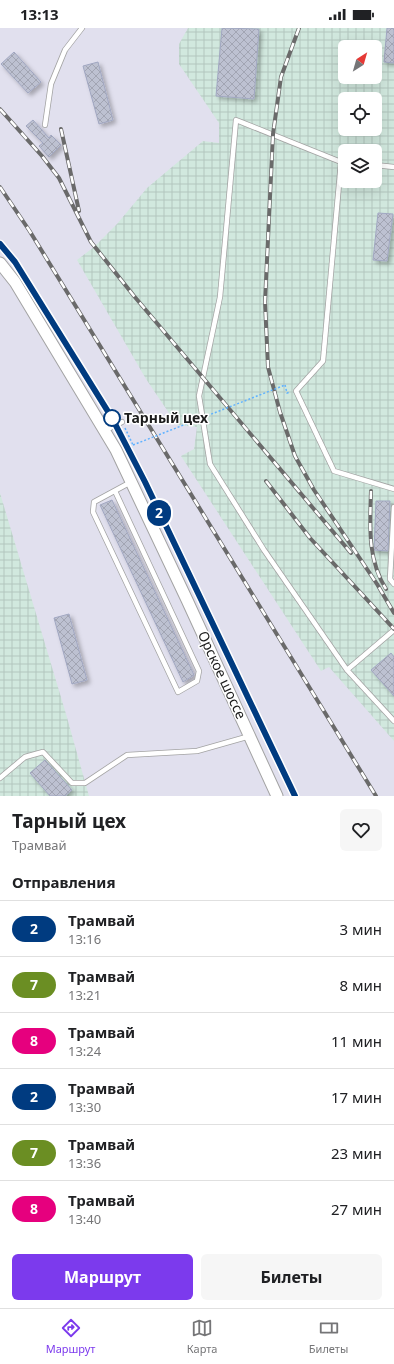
<!DOCTYPE html>
<html lang="ru">
<meta charset="utf-8">
<style>
:root{--surface:#fff;--page:#f6f6f6;--text:#202124;--muted:#757577;--line:#e0e0e0;--accent:#7c3aed}
body{margin:0;font-family:"Noto Sans",sans-serif;background:var(--page);color:var(--text);height:100vh;display:flex;flex-direction:column;font-size:15px;white-space:nowrap}
*{box-sizing:border-box;margin:0}
p{font-size:13px;color:var(--muted)}
.icon{flex:none;width:22px;height:22px;fill:none;stroke:currentColor;stroke-width:2;stroke-linecap:round;stroke-linejoin:round}
.map{position:relative;height:768px;overflow:hidden}
.side{display:flex;flex-direction:column;background:var(--surface);flex:1}
.side>*{flex:none}
.badge{padding:0 8px;border-radius:13px;font-size:14px;line-height:26px}
.needle{width:26px;rotate:37deg}
.buttons{position:absolute;left:338px;top:12px;display:grid;gap:8px}
.buttons a{display:grid;place-items:center;width:44px;height:44px;border-radius:6px;background:var(--surface);box-shadow:0 4px 16px #0002;font-size:20px}
.map>.badge{position:absolute;translate:-50% -50%;box-shadow:0 0 0 2px #fff}
h2{padding:0 12px;font-size:15px;line-height:36px}
.round{display:grid;place-items:center;flex:none;width:42px;height:42px;border-radius:6px;background:var(--page)}
.overview{display:flex;align-items:center;justify-content:space-between;height:68px;padding:0 12px}
h1{font-size:19px;font-weight:700;line-height:30px}
.action{display:flex;gap:8px;margin-top:auto;padding:8px 12px}
.action a{flex:1;height:46px;border-radius:6px;background:var(--accent);color:#fff;font-size:16px;font-weight:700;line-height:46px;text-align:center}
.action a+a{background:var(--page);color:var(--text)}
ul{padding:0;list-style:none}
li{display:flex;align-items:center;gap:12px;height:56px;padding:0 12px;border-top:1px solid var(--line)}
li div{flex:1}
li b{display:block;font-size:15px}
li em{font-style:normal}
li .badge{min-width:44px;font-weight:700;text-align:center}
.status{display:flex;justify-content:space-between;align-items:center;height:28px;padding:0 20px;background:var(--surface);direction:ltr}
.status svg{height:11px;fill:currentColor}
.tabs{display:flex;justify-content:space-around;align-items:center;height:56px;border-top:1px solid var(--line);background:var(--surface);font-size:11px;color:var(--muted)}
.tabs a{display:grid;justify-items:center;gap:2px}
.tabs .current{color:var(--accent)}
.map>svg:first-child{display:block}
.industrial{fill:url(#industrial-grid);fill-rule:evenodd}
.building{fill:url(#building-cross-hatch);stroke:#a1a7c1;filter:url(#shadow)}
.lines{fill:none;stroke-linecap:round;stroke-linejoin:round}
.service-casing{stroke:#a3a3a3;stroke-width:6}
.tertiary-casing{stroke:#a3a3a3;stroke-width:13}
.path{stroke:#60b2ff;stroke-width:1.5;stroke-dasharray:2 2;stroke-linecap:butt}
.service{stroke:#fff;stroke-width:4.5}
.tertiary{stroke:#fff;stroke-width:11}
.tram{stroke:#6a6a6a;stroke-width:1}
.rail-casing{stroke:#6a6a6a;stroke-width:4}
.rail{stroke:#fff;stroke-width:2.5;stroke-dasharray:8;stroke-linecap:butt}
.path-bridge{stroke:#60b2ff;stroke-width:1.5;stroke-dasharray:2 2;stroke-linecap:butt}
.line-casing{stroke:#fff;stroke-width:9}
.line{stroke:#003b80;stroke-width:6}
.stop-dot{fill:#fff;stroke:#003b80;stroke-width:2}
.labels{text-anchor:middle;stroke-width:3;stroke-linejoin:round;paint-order:stroke}
.stop-label{font-size:14px;font-weight:bold;fill:#1c1c1c;stroke:#fff;text-anchor:start}
.street-label{font-size:14px;fill:#1c1c1c;stroke:#fff}
</style>
<div class="status"><b>13:13</b><svg viewBox="0 0 49 12"><path d="M0 12V9h3v3zM5 12V6h3v6zM10 12V3h3v9zM15 12V0h3v12zM26 1h20v11H26zM47 4h2v5h-2z"/></svg></div>
<div class="map">
<svg width="394" height="768" viewBox="0 0 394 768">
<defs>
<pattern id="industrial-grid" width="8" height="8" patternUnits="userSpaceOnUse"><rect width="8" height="8" fill="#d1e8de"/><path d="M0 4h8M4 0v8" fill="none" stroke="#b3c6be"/></pattern>
<pattern id="building-cross-hatch" width="8" height="8" patternUnits="userSpaceOnUse"><rect width="8" height="8" fill="#bdc1d1"/><path d="M0 0l8 8M0 8l8-8" fill="none" stroke="#a2a5b3"/></pattern>
<filter id="shadow"><feDropShadow dx="3" dy="3" stdDeviation="2" flood-color="#0004"/></filter>
</defs>
<rect width="100%" height="100%" fill="#e1e0ee"/>
<path class="industrial" d="M188,0H394V713L329,639L321,643L181,428L194,421L197,399L177,397L146,351L77,232L94,219L117,196L147,160L203,113L219,115V95L179,36V16ZM345,19H375V49H345ZM345,71H375V101H345ZM345,123H375V153H345Z
M0,465L66,686L89,768H0Z"/>
<path class="building" d="M222,0L259,1L254,71L216,68Z
M387,0H394V35L384,34Z
M14,24L41,54L28,65L1,36Z
M98,34L113,92L99,96L83,38Z
M33,92L49,110L51,107L61,117L49,129L39,118L43,115L26,98Z
M378,185L393,186L387,233L373,232Z
M112,472L194,647L183,654L100,477Z
M376,473H390L388,523L374,522Z
M69,586L87,652L72,656L54,590Z
M391,625L394,629V668L371,642Z
M45,732L72,762L65,768H50L30,745Z"/>
<g class="lines">
<defs>
<path id="service" d="M45,97L51,56L65,22L82,0
M341,134L323,333L296,363L334,443L394,461
M345,134H341L236,92L220,269L199,368L210,436L264,522L347,642L394,693
M375,137L394,139
M104,403L122,394
M115,463L199,643L197,653L178,664L93,484L94,474L131,454
M394,479L390,551L394,556
M347,642L394,602
M0,750L25,729L43,724L72,755H85L127,727L197,723L250,708"/>
<path id="tertiary" d="M0,235L15,254L116,422L187,572L277,768"/>
</defs>
<use href="#service" class="service-casing"/>
<use href="#tertiary" class="tertiary-casing"/>
<path class="path" d="M285,357L287,365L290,364
M125,400L133,417"/>
<use href="#service" class="service"/>
<use href="#tertiary" class="tertiary"/>
<path class="tram" d="M0,216L15,234L112,390L145,454L295,768"/>
<defs>
<path id="rail" d="M299,0L281,49L273,106L265,274L268,339L280,384L295,428L314,462L377,556L394,585
M0,81L42,128L59,150L91,214L134,268L351,525
M61,101L79,183
M0,159L29,202L376,768
M266,453L310,510L394,601
M371,463C370,497 367,531 386,561"/>
</defs>
<use href="#rail" class="rail-casing"/>
<use href="#rail" class="rail"/>
<path class="path-bridge" d="M133,417L285,357"/>
</g>
<g class="lines">
<defs>
<path id="line" d="M0,216L15,234L112,390L145,454L295,768"/>
</defs>
<use href="#line" class="line-casing"/>
<use href="#line" class="line"/>
</g>
<circle class="stop-dot" cx="112" cy="390" r="8"/>
<g class="labels">
<g class="stop-label">
<text x="124" y="395">Тарный цех</text>
</g>
<g class="street-label">
<text transform="translate(222 647) rotate(65)" y="5">Орское шоссе</text>
</g>
</g>
</svg>
<div class="buttons">
<a><svg class="needle" viewBox="-14 -14 28 28"><path d="M0-13l5 13h-10z" fill="#e53935"/><path d="M0 13l5-13h-10z" fill="#757577"/></svg></a>
<a><svg class="icon" aria-label="locate" viewBox="0 0 24 24"><circle cx="12" cy="12" r="6"/><path d="M12 2v4M12 18v4M2 12h4M18 12h4"/></svg></a>
<a><svg class="icon" aria-label="layers" viewBox="0 0 24 24"><path d="M12 4l9 5-9 5-9-5zM3 14l9 5 9-5"/></svg></a>
</div>
<b class="badge" style="left:159px;top:485px;background:#003b80;color:#fff">2</b>
</div>
<section class="side">
<div class="overview"><div><h1>Тарный цех</h1><p>Трамвай</p></div><a class="round"><svg class="icon" aria-label="heart" viewBox="0 0 24 24"><path d="M12 20l-8-8c-3-5 5-10 8-4 3-6 11-1 8 4z"/></svg></a></div>
<h2>Отправления</h2>
<ul>
<li><span class="badge" style="background:#003b80;color:#fff">2</span><div><b>Трамвай</b><p>13:16</p></div><em>3 мин</em></li>
<li><span class="badge" style="background:#6b8e23;color:#fff">7</span><div><b>Трамвай</b><p>13:21</p></div><em>8 мин</em></li>
<li><span class="badge" style="background:#e6007e;color:#fff">8</span><div><b>Трамвай</b><p>13:24</p></div><em>11 мин</em></li>
<li><span class="badge" style="background:#003b80;color:#fff">2</span><div><b>Трамвай</b><p>13:30</p></div><em>17 мин</em></li>
<li><span class="badge" style="background:#6b8e23;color:#fff">7</span><div><b>Трамвай</b><p>13:36</p></div><em>23 мин</em></li>
<li><span class="badge" style="background:#e6007e;color:#fff">8</span><div><b>Трамвай</b><p>13:40</p></div><em>27 мин</em></li>
</ul>
<div class="action"><a>Маршрут</a><a>Билеты</a></div>
</section>
<nav class="tabs">
<a class="current"><svg class="icon" aria-label="directions" viewBox="0 0 24 24"><path d="M12 3l9 9-9 9-9-9zM9 14v-3h6M13 9l2 2-2 2"/></svg>Маршрут</a>
<a><svg class="icon" aria-label="map" viewBox="0 0 24 24"><path d="M3 6l6-2 6 2 6-2v14l-6 2-6-2-6 2zM9 4v14M15 6v14"/></svg>Карта</a>
<a><svg class="icon" aria-label="tickets" viewBox="0 0 24 24"><path d="M3 7h18v10H3zM15 7v10"/></svg>Билеты</a>
</nav>
